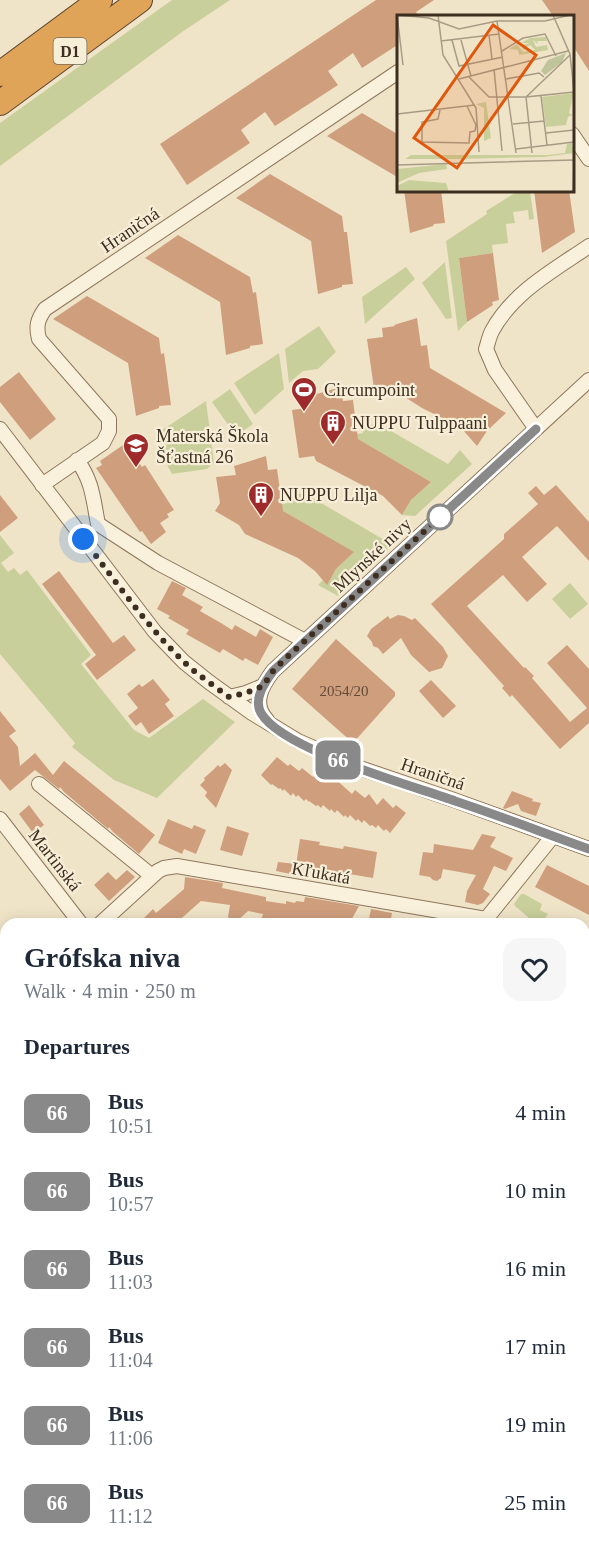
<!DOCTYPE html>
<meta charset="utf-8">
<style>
:root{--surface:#fff;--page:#f6f6f7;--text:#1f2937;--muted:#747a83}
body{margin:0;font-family:"Times New Roman",serif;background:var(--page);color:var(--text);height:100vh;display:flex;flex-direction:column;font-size:22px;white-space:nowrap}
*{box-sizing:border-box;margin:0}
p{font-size:20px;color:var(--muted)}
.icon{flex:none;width:33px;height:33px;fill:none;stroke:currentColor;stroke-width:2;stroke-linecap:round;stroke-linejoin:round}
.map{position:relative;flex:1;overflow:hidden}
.details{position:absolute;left:0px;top:918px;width:590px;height:638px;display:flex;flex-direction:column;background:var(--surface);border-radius:18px 18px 0 0;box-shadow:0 3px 15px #0003}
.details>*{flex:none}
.badge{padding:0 12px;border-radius:9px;font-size:21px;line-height:39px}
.you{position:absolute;width:30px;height:30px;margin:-15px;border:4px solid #fff;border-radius:50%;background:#1a73e8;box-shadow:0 0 0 9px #1a73e833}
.map>.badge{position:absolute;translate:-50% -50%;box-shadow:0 0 0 3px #fff}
h2{padding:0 24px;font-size:22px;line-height:54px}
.round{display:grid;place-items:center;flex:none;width:63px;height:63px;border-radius:18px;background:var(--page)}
.head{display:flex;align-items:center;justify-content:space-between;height:102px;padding:0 24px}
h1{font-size:28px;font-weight:700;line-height:45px}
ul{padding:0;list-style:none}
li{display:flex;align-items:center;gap:18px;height:78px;padding:0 24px}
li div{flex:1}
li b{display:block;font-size:22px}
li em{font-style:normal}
li .badge{min-width:66px;font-weight:700;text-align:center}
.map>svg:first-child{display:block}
.green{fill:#c9cf9b}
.building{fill:#cf9f7d}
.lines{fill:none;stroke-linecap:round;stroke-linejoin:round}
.minor-casing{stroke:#8d765c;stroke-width:16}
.motorway-casing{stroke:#5b4430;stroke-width:26}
.minor{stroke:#faf1dc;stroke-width:14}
.motorway{stroke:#e0a458;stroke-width:24}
.line-casing{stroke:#fff;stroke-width:14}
.line{stroke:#898989;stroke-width:9}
.walk{stroke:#3d2e20;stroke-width:6;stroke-dasharray:0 10.8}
.stop-dot{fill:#fff;stroke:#898989;stroke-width:3}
.labels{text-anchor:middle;stroke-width:4.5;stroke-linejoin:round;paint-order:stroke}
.number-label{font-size:15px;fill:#624a37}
.shield{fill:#f7eed8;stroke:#756857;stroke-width:1.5}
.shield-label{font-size:16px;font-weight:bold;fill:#3d2e20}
.street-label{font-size:18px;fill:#3d2e20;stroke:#f7eed8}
.poi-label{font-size:18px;fill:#3d2e20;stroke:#f7eed8;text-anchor:start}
.inset-road{fill:none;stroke:#a89b85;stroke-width:1.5}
.view{fill:#df570d;fill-opacity:0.15;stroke:#df570d;stroke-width:3}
.inset-edge{fill:none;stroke:#3d2e20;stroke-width:3}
</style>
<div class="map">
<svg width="589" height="1555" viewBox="0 0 589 1555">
<rect width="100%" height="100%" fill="#f0e4c8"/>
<path class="green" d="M172,0H230L182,32L0,166V123Z
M518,191L530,192L534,219L529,220L528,210L513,212L515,223L506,224L508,243L492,245L493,253L459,258L467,322L458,331L446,241L487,214L486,211Z
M445,262L452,318L446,319L422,283Z
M406,267L415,279L365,324L362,297Z
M319,326L336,352L318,369L303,371L289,383L285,349Z
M279,353L284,389L255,415L234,383Z
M230,389L253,424L236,436L212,402Z
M206,401L214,463L207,469L172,474L167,465L162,430Z
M379,424L448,464L460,450L472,464L415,516L402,515L411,500L431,482L351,435L363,433L362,426Z
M304,493L393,545L338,596L318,585L323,580L327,584L336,569L353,553L273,505L288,503L287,496Z
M0,535L14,553L1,563L8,572L14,568L20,575L27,570L91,655L81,664L134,730L149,738L203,699L235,722L157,798L114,780L72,747L75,743L0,654Z
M570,583L588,604L570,619L552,599Z
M521,894H524L542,904L540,910L548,914L541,924H536L515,906L514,904Z"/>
<path class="building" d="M376,0H434L416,12L419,16H399V44L362,68L353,53L328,71L338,85L275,126L265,112L241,130L250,143L187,185L160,144Z
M542,0H589V71L573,46V16H553Z
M362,113L399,135V178L327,136Z
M270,174L342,216L344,232H347L353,284L342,285V287L318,294L311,241L236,198Z
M404,190H441L445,223L434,224L433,226L410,233Z
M534,190H569L575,232L542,253Z
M178,235L250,277L253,293L256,292L263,344L250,346V348L226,355L220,302L145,258Z
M493,253L499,300L492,302L493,305L467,322L459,258Z
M87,296L159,338L161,354L164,353L171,405L159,406V408L136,416L128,363L53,319Z
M417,318L421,346L427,345L430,368L506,413L487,431L477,446L462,429L450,422L422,408L389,387L374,389L367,339L383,337L382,328L395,326L394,325Z
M19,372L56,419L30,440L0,402V387Z
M341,387L343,401L353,400L358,439L431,482L411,500L402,515L383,496L316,461L314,456L299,458L292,410L307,408L306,397Z
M123,445L135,463L138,461L142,467L145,465L174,510L167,514L169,517L160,523L166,532L151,544L142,531L140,532L96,468L102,465L100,461Z
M266,456L268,470L277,469L283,511L354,552L336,569L327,585L315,571L298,558L245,534L239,525L215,511L220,503L216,477L236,475L234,466Z
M556,485L589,522V561L557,526L522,557L547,584L527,602L503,575L467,606L524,668L525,667L534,676L532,678L570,722L587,708L547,663L567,645L589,669V723L560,749L512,695L510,697L502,688L504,686L431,604L504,539V534L538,504L528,493L536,486L544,495Z
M0,495L18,518L0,532Z
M59,571L113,643L124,635L136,650L97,680L85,664L96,655L42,584Z
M172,581L186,588L182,595L203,607L200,611L221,623L232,630L235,625L256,637L260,629L273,637L258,665L245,658L243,661L223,649L220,653L186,634L189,630L168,618L170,616L157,609Z
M398,615L404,616L412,620L415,618L443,647L448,656L442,668L429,672L411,655L401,638L383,654L378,648L373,646L372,642L367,636L371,629L388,616L390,619Z
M336,639L395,692V696L353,743L292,689Z
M153,679L170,700L165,704L174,716L149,734L141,722L136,726L128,716L138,708L127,694L139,684L142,687Z
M431,680L456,706L443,718L419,691Z
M0,711L16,731L9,736L18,747L20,766L35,753L53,775L64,761L155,835L139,854L113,832L109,827L108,829L64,792L60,787L59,789L35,770L10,791L0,779Z
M277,757L288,766L290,764L299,771L302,768L313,777L316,774L325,782L332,776L352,794L355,790L365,798L369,794L377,805L383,798L393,808L396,805L406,813L390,833L386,829L384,831L378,825L376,828L372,825L370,826L364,820L362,823L358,819L356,821L350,815L348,818L345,815L344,817L337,810L335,813L331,809L330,811L323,805L321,808L318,805L316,806L309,801V802L306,799L304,801L298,795L296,797L293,793L291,796L284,789L283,791L280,788L279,789L272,784L271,785L261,775Z
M225,763L232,770L216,808L205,796L207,792L200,785L205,780L204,778L212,771L218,765L220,767Z
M512,791L533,799L532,801L541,803L536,816L521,811L518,804L505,809L503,808Z
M29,805L44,825L33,833L19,814Z
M168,819L192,829L194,825L206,830L196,854L184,849L182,854L158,843Z
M227,826L249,833L242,856L220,850Z
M482,834L496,837L490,847L513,858L506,871L494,866L483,889L490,894L483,903L478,905L465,902L467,891L476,875L443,869L441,878L437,881L433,880L430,877L419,875L423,852L433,853L434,844L473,850Z
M300,839L320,842L319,845L343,849L344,846L377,852L373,878L296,865Z
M278,862L296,864L295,875L276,871Z
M547,865L589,886V915L535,887Z
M127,870L135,877L109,901L94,885L108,872L116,880Z
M185,877L223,883L222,888L266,897V901L286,904V901L295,903L296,901L304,902L305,897L359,906L349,924H305L282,920L283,924H272V922L261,920L263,914L248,911L235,923L228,917L230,905L201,901L175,924H138L153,909L156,913L184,889Z
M371,909L392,913L390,924H368Z"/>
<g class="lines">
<defs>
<path id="minor" d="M572,134L589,159
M0,429L155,632L184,662L209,682L252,713L298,741L360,768L454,800L589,849
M536,429L495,370L486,349C488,343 489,337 492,331C513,292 554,270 589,246
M77,460C93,482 93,499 98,524L158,563L305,641
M42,485L103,443L109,431V419L39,339C36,327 37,320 45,309L398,72
M229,697L246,693L263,686
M267,720C252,704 261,687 273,671L589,380
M39,784L152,876
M0,819L81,924
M100,924L158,871L164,868L177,866L486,919
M482,924L553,836
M584,1005L589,999
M0,1022L6,1028
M584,1046L589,1051
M0,1265L6,1259
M584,1405L589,1400
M0,1463L6,1457
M515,1550L520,1555
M253,1555L256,1550"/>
<path id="motorway" d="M0,74L100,0
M0,103L140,0"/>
</defs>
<use href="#minor" class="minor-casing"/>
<use href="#motorway" class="motorway-casing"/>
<use href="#minor" class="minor"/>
<use href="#motorway" class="motorway"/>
</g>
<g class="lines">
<defs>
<path id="line" d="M536,429L273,671C265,682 253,699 261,713C282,750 414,786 455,801C500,816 544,833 589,849"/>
</defs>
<use href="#line" class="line-casing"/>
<use href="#line" class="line"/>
<path class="walk" d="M83,539C115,580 145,624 182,660C196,674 213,685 229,697L246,693L263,686L273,671L283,661L440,517"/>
</g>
<defs>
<symbol id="stadium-pin" viewBox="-11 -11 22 30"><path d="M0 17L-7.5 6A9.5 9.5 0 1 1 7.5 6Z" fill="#9e2a2b" stroke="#f7eed8"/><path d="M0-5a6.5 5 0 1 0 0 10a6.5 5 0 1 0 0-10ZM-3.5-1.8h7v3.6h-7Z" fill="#fff"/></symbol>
<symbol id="building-pin" viewBox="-11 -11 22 30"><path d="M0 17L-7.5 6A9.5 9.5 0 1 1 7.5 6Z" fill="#9e2a2b" stroke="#f7eed8"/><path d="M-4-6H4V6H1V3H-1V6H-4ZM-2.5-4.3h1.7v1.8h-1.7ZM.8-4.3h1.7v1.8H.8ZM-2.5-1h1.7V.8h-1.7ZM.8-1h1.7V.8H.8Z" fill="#fff"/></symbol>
<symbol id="school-pin" viewBox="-11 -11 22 30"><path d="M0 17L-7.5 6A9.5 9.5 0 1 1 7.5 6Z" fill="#9e2a2b" stroke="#f7eed8"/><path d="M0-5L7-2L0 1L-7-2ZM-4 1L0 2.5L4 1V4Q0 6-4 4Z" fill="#fff"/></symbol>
</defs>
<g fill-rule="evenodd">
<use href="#stadium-pin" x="289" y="375" width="30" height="40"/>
<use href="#building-pin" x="318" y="408" width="30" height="40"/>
<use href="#school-pin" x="121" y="431" width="30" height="40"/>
<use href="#building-pin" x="246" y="480" width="30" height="40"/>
</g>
<circle class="stop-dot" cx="440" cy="517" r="12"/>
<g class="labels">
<g class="number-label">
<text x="344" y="696">2054/20</text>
</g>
<rect class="shield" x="53.5" y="38" width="33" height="26" rx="4.5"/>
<g class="shield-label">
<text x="70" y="57">D1</text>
</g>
<g class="street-label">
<text transform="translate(130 230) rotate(-34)" y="6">Hraničná</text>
<text transform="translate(372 555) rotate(-43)" y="6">Mlynské nivy</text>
<text transform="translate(433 774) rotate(19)" y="6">Hraničná</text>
<text transform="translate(55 860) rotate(52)" y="6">Martinská</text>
<text transform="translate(321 873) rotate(10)" y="6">Kľukatá</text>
</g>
<g class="poi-label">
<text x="324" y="396">Circumpoint</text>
<text x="352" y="429">NUPPU Tulppaani</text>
<text x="156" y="442">Materská Škola<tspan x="156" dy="21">Šťastná 26</tspan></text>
<text x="280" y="501">NUPPU Lilja</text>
</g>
</g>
<g transform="translate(397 15)">
<rect width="177" height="177" fill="#f0e4c8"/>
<path d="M149,22L150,26H140L141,29L136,25L139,32L150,30L151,35L122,40L121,35L112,34L120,29L126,37L138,35L133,30L126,35L125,30L133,28H124L133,23ZM177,78L172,98L176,100L171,102L169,110L149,112L145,82ZM89,87L94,123L87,126V93L79,89ZM175,128L177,138L147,142L62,144H8L14,140H151L168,138L170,129ZM49,149L50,154L22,158L0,168V154ZM12,165L49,168L52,177H0V171Z" fill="#c9cf9b"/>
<path d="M169,38L165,47L148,60L144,56L151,45Z" fill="#bfc49a"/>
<path class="inset-road" d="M0,0L6,50M1,0L32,3L62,14L100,6H148L173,0M41,0L46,40L79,93L82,137M156,0L173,39L177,77M100,6L119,138M92,20L95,44M55,25L62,51L106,42M64,25L74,61M44,26L102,19M105,36L126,23L148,19L159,41M97,54L105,136M71,61L92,82H129L173,40M62,64L171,36M109,64L142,58L147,62M144,81L150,130M70,91L79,110L78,116M43,95L41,104L25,107V127L72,128L73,117L78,116M0,99L78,90M116,109L147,106M149,118L177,115M119,134L177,127M135,138L129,82L177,77M0,150L177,145M176,177L177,149"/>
<path class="view" d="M96,10L139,40L60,153L17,123Z"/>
<rect width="177" height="177" class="inset-edge"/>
</g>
</svg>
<div class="you" style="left:83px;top:539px"></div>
<b class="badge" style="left:338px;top:760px;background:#898989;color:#fff">66</b>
<section class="details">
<div class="head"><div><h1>Grófska niva</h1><p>Walk · 4 min · 250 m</p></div><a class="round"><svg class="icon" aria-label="heart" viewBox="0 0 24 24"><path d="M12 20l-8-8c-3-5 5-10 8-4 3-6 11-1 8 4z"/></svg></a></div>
<h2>Departures</h2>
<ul>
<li><span class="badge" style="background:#898989;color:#fff">66</span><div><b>Bus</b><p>10:51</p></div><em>4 min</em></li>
<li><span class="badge" style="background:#898989;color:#fff">66</span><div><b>Bus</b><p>10:57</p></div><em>10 min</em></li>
<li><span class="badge" style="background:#898989;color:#fff">66</span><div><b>Bus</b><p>11:03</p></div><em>16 min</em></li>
<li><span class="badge" style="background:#898989;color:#fff">66</span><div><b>Bus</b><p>11:04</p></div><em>17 min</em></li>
<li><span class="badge" style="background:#898989;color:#fff">66</span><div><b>Bus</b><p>11:06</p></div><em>19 min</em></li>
<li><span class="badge" style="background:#898989;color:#fff">66</span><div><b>Bus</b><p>11:12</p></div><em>25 min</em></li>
</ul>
</section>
</div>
